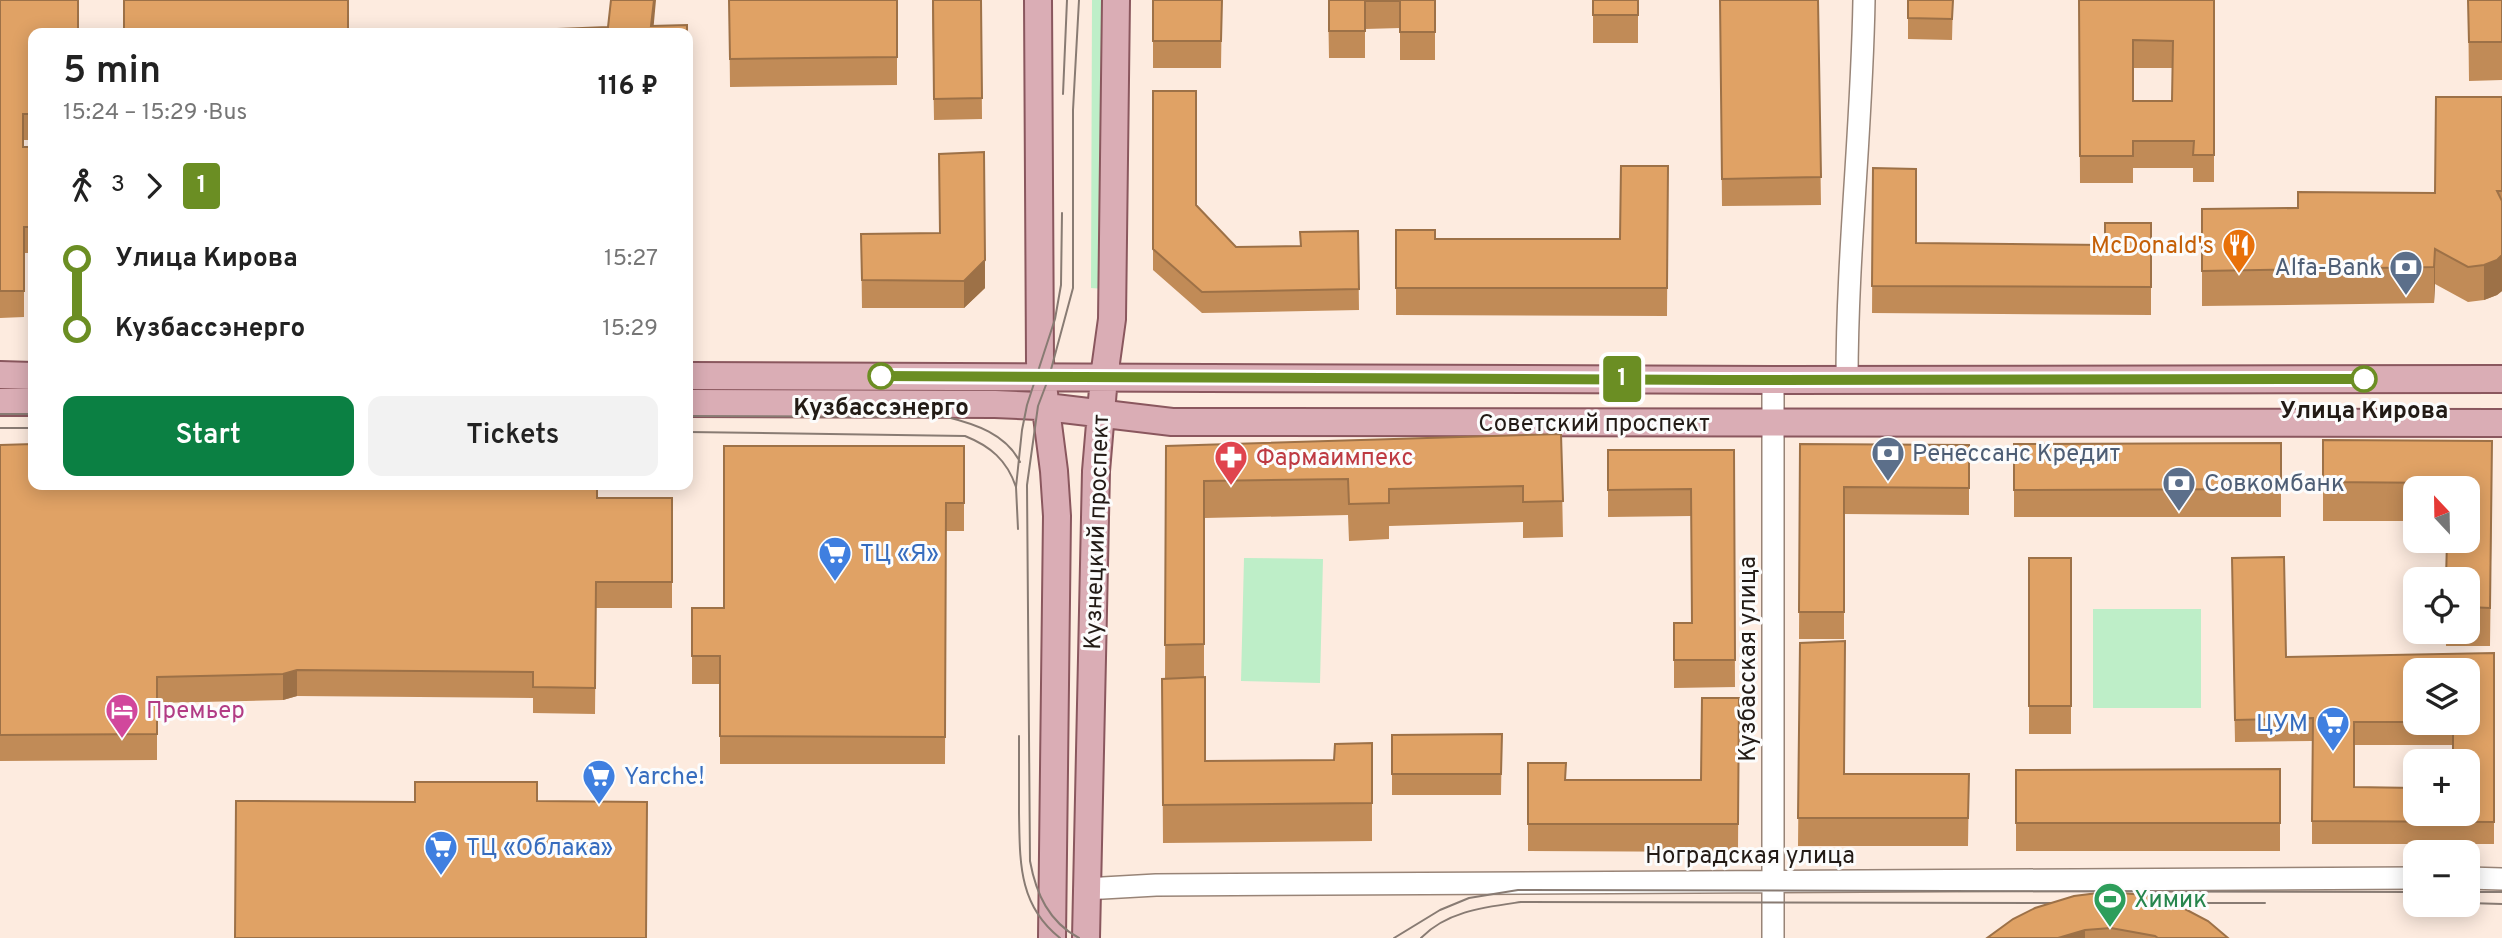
<!DOCTYPE html>
<meta charset="utf-8">
<style>
:root{--surface:#fff;--page:#f2f2f2;--text:#222;--muted:#767676;--accent:#0b8043}
body{margin:0;font-family:Overpass,sans-serif;background:var(--page);color:var(--text);height:100vh;display:flex;flex-direction:column;font-size:26px;white-space:nowrap}
*{box-sizing:border-box;margin:0}
p{font-size:23px;color:var(--muted)}
.icon{flex:none;width:38px;height:38px;fill:none;stroke:currentColor;stroke-width:2;stroke-linecap:round;stroke-linejoin:round}
.map{position:relative;flex:1;overflow:hidden}
.panel{position:absolute;left:28px;top:28px;width:665px;height:462px;display:flex;flex-direction:column;background:var(--surface);border-radius:14px;box-shadow:0 4px 18px #0003}
.panel>*{flex:none}
.badge{padding:0 14px;border-radius:5px;font-size:24px;line-height:46px}
.needle{width:46px;rotate:338deg}
.tools{position:absolute;left:2403px;top:476px;display:grid;gap:14px}
.tools a{display:grid;place-items:center;width:77px;height:77px;border-radius:14px;background:var(--surface);box-shadow:0 4px 18px #0003;font-size:35px}
.map>.badge{position:absolute;translate:-50% -50%;box-shadow:0 0 0 4px #fff}
.legs{display:flex;align-items:center;gap:10px;height:77px;padding:0 35px;font-size:23px}
.legs p{margin-inline-start:auto}
.overview{display:flex;align-items:center;justify-content:space-between;height:119px;padding:0 35px}
h1{font-size:38px;font-weight:600;line-height:52px}
.action{display:flex;gap:14px;margin-top:auto;padding:14px 35px}
.action a{flex:1;height:80px;border-radius:14px;background:var(--accent);color:#fff;font-size:28px;font-weight:600;line-height:80px;text-align:center}
.action a+a{background:var(--page);color:var(--text)}
ul{padding:0 35px;list-style:none}
li{display:flex;align-items:center;gap:24px;height:70px;font-size:26px}
li i{display:grid;place-items:center;width:10px;height:100%;margin:0 9px;background:currentColor}
li i::after{content:'';width:18px;height:18px;margin:-9px;border:5px solid;border-radius:50%;background:var(--surface)}
li p{margin-inline-start:auto}
li:first-child i{background:linear-gradient(#0000 50%,currentColor 0)}
li:last-child i{background:linear-gradient(currentColor 50%,#0000 0)}
.map>svg:first-child{display:block}
.green{fill:#beeec8}
.lines{fill:none;stroke-linecap:round;stroke-linejoin:round}
.minor-casing{stroke:#988477;stroke-width:24}
.major-casing{stroke:#8a575e;stroke-width:30}
.minor{stroke:#fff;stroke-width:21}
.major{stroke:#daadb5;stroke-width:26}
.tram{stroke:#887b73;stroke-width:2}
.wall{fill:#c18b57;fill-rule:evenodd}
.shaded-wall{fill:#9d7147}
.building{fill:#e0a265;stroke:#9d7147;stroke-width:2;fill-rule:evenodd}
.line-1-casing{stroke:#fff;stroke-width:16}
.line-1{stroke:#6b8e23;stroke-width:10}
.stop-1-dot{fill:#fff;stroke:#6b8e23;stroke-width:3.5}
.labels{text-anchor:middle;stroke-width:6;stroke-linejoin:round;paint-order:stroke}
.food-label{font-size:24px;fill:#c56008;stroke:#fcfcfc;text-anchor:end}
.service-label{font-size:24px;fill:#4e5e75;stroke:#fcfcfc;text-anchor:start}
.stop-label{font-size:24px;font-weight:bold;fill:#231b16;stroke:#fcfcfc}
.street-label{font-size:24px;fill:#231b16;stroke:#fcfcfc}
.health-label{font-size:24px;fill:#be3a42;stroke:#fcfcfc;text-anchor:start}
.shop-label{font-size:24px;fill:#366cbe;stroke:#fcfcfc;text-anchor:start}
.hotel-label{font-size:24px;fill:#b23c85;stroke:#fcfcfc;text-anchor:start}
.leisure-label{font-size:24px;fill:#27864d;stroke:#fcfcfc;text-anchor:start}
</style>
<div class="map">
<svg width="2502" height="938" viewBox="0 0 2502 938">
<rect width="100%" height="100%" fill="#fdebdf"/>
<path class="green" d="M1092,0H1105V289L1091,288Z
M1244,558L1323,559L1320,683L1241,681Z
M2093,609H2201V708H2093Z"/>
<g class="lines">
<defs>
<path id="minor" d="M1847,380C1847,253 1862,127 1864,0
M2468,878L2502,879
M1085,889L1156,885L2415,878
M1773,938V380"/>
<path id="major" d="M1038,0L1040,362L1054,471L1057,516L1052,938
M0,375L33,376
M688,376L1773,380L2502,379
M0,402H33
M688,403L995,404L1038,406L1172,422L2502,423
M1086,938L1096,471L1104,377L1112,319L1116,0"/>
</defs>
<use href="#minor" class="minor-casing"/>
<use href="#major" class="major-casing"/>
<use href="#minor" class="minor"/>
<use href="#major" class="major"/>
<path class="tram" d="M1079,0L1073,110V288L1049,377L1038,406L1027,485L1030,861C1036,894 1049,922 1079,938
M1063,94L1067,0
M0,414H33
M688,416L947,417C975,424 1006,434 1020,462
M0,428H33
M688,432L965,436C990,446 1007,460 1016,487
M1018,529L1016,487L1022,430L1027,405L1055,319L1061,285L1062,213
M1019,736C1019,762 1019,787 1019,813C1020,861 1018,905 1060,938
M2468,892H2502
M2149,903H2265
M2468,903L2502,904
M1394,938L1440,910L1469,898L1518,890L2415,892
M1421,938C1447,911 1486,907 1521,902L2069,903"/>
</g>
<path class="wall" d="M0,0L33,33V140H23V147H33V253H24V317L0,318Z
M729,0H897V85L730,87Z
M932,0H981L982,119L934,120Z
M1153,0H1222L1221,68H1153Z
M1328,0H1435V60H1400V28L1365,29V58H1329Z
M1593,0H1638V43H1593Z
M1720,0H1818L1821,205L1722,206Z
M1908,0H1953L1952,40L1908,39Z
M2079,0H2214V182H2193V168H2133V183H2080ZM2133,68H2173L2172,101H2133Z
M2468,0H2502V80L2469,81Z
M1153,91L1196,205L1236,247L1301,246L1358,231L1359,310L1202,313L1153,270Z
M2502,97V291L2497,295L2484,300L2468,302L2435,284L2434,303L2202,306V209L2298,208L2435,193Z
M939,154L985,288L964,308H862L861,234L940,233Z
M1668,166L1667,316L1396,315V230L1435,239H1620Z
M1873,168L1916,243L2105,245L2151,223V315L1872,313Z
M1561,434L1563,537L1523,538V522L1389,526V539L1349,541L1348,515L1204,518V678L1205,761L1334,760L1372,743V841L1163,843L1162,679H1165L1166,446Z
M2323,440L2492,480L2490,646H2446V632H2468V488H2415V521H2323Z
M2281,443V517H2014V444Z
M1800,444L1969,445V515L1844,514V639H1799Z
M0,445L598,498H672V608H596L595,714L533,713V698L297,696L283,700L157,703V760L0,761Z
M964,446V531H946L945,764H720V684H692V608H724Z
M1608,450H1734L1735,687L1674,688V623H1692L1691,516L1608,517Z
M2029,558H2071V734H2029Z
M2232,581L2286,657L2494,653V844H2312V741L2235,742ZM2354,745H2453L2468,814L2354,787Z
M1800,643L1845,774H1969L1968,846H1798Z
M1739,698L1738,852L1528,851V763L1566,780H1701Z
M1502,734L1501,795H1392V735Z
M2280,769V851H2016V770Z
M2013,919L2228,938H1987Z"/>
<path class="shaded-wall" d="M654,0H656L653,33L651,26Z
M2435,249V284L2434,303V267Z
M2502,255V291L2497,295L2484,300V265Z
M985,260V288L964,308V281Z
M297,670V696L283,700V674Z
M2085,930V938H2058Z"/>
<path class="building" d="M0,0H78V33H33V114H23V147H33V227H24V291H0Z
M124,0H348V33H124Z
M611,0H654L651,26L687,25V33H558V29L608,27Z
M729,0H897V57L730,59Z
M933,0H981L982,98L934,99Z
M1153,0H1222L1221,41H1153Z
M1329,0H1435V32H1400V1H1365V31H1329Z
M1593,0H1638V15H1593Z
M1720,0H1818L1821,177L1722,179Z
M1908,0H1953L1952,19L1908,18Z
M2079,0H2214V155H2193L2194,141H2133V156H2080ZM2133,40L2173,41L2172,101H2133Z
M2468,0H2502V42H2469Z
M513,29V33H490V30Z
M1153,91H1196V205L1236,247L1301,246L1300,232L1358,231L1359,289L1202,292L1153,249Z
M2436,97H2502V191H2497L2502,201V255L2497,260L2484,265L2468,267L2435,249L2434,267L2202,271V209L2298,208V192L2435,193Z
M984,152L985,260L964,281L862,280L861,234L940,233L939,154Z
M1621,166H1668L1667,288H1396V230H1435V239H1620Z
M1873,168L1916,169V243L2105,245V223H2151V287L1872,286Z
M1561,434L1563,501L1523,502V486L1389,489V503L1349,504L1348,479L1204,481V644L1165,645L1166,446Z
M2323,440L2492,441L2490,608L2468,607V579H2446L2447,541H2468V488H2447V483L2323,482Z
M2281,443V489L2014,490V444Z
M33,444V485H597V498H672V582H596L595,688L533,687V672L297,670L283,674L157,677V734L0,735V445Z
M1800,444L1969,445V488L1844,487V612H1799Z
M724,446H964V503H946L945,737L720,736V656H692V608H724Z
M1608,450H1734L1735,660H1674V623H1692L1691,489L1608,490Z
M2284,557L2286,657L2494,653V822L2312,821L2313,718L2235,720L2232,558ZM2415,670H2468V723H2453V761H2468V814H2415V788L2354,787V722H2415Z
M2029,558H2071V706H2029Z
M1845,641L1844,774H1969L1968,818H1798L1800,643Z
M1205,677V761L1334,760L1335,744L1372,743V803L1163,805L1162,679Z
M1702,698H1739L1738,824H1528V763H1566L1565,780H1701Z
M1502,734L1501,774H1392V735Z
M2280,769V823H2016V770Z
M415,782H537V801L647,802L646,938H235L236,801L415,802Z
M2106,892L2146,895L2185,909L2208,921L2228,938H2158L2155,936L2111,928L2085,930L2058,938H1987L2013,919L2035,908L2074,896Z"/>
<g class="lines">
<defs>
<path id="line-1" d="M881,376L1722,380L2364,379"/>
</defs>
<use href="#line-1" class="line-1-casing"/>
<use href="#line-1" class="line-1"/>
</g>
<defs>
<symbol id="restaurant-pin" viewBox="-11 -11 22 30"><path d="M0 17L-7.5 6A9.5 9.5 0 1 1 7.5 6Z" fill="#e8710a" stroke="#fcfcfc"/><path d="M-5-6h1v4h1v-4h1v4h1v-4h1v5L-1.5 .5V6h-2V.5L-5-1ZM5-6V6H3V1.5H1.5Q1.5-4 5-6Z" fill="#fff"/></symbol>
<symbol id="bank-pin" viewBox="-11 -11 22 30"><path d="M0 17L-7.5 6A9.5 9.5 0 1 1 7.5 6Z" fill="#5c6f8a" stroke="#fcfcfc"/><path d="M-6-4H6V4H-6ZM0-2.3a2.3 2.3 0 1 0 0 4.6a2.3 2.3 0 1 0 0-4.6Z" fill="#fff"/></symbol>
<symbol id="pharmacy-pin" viewBox="-11 -11 22 30"><path d="M0 17L-7.5 6A9.5 9.5 0 1 1 7.5 6Z" fill="#e0444e" stroke="#fcfcfc"/><path d="M-2-6h4v4h4v4h-4v4h-4v-4h-4v-4h4Z" fill="#fff"/></symbol>
<symbol id="supermarket-pin" viewBox="-11 -11 22 30"><path d="M0 17L-7.5 6A9.5 9.5 0 1 1 7.5 6Z" fill="#3f7fe0" stroke="#fcfcfc"/><path d="M-6-5.5h2.5l.6 2H6L4.5 2H-2.5L-4.4-4H-6ZM-1.5 3.2a1.3 1.3 0 1 0 .1 0ZM3 3.2a1.3 1.3 0 1 0 .1 0Z" fill="#fff"/></symbol>
<symbol id="hotel-pin" viewBox="-11 -11 22 30"><path d="M0 17L-7.5 6A9.5 9.5 0 1 1 7.5 6Z" fill="#d1479c" stroke="#fcfcfc"/><path d="M-6-4.5h1.5V1H6V5H4.5V3h-9V5H-6ZM-4 0a1.8 1.8 0 1 1 3.6 0ZM.5 0V-2.5h3Q6-2.5 6 0Z" fill="#fff"/></symbol>
<symbol id="stadium-pin" viewBox="-11 -11 22 30"><path d="M0 17L-7.5 6A9.5 9.5 0 1 1 7.5 6Z" fill="#2e9e5b" stroke="#fcfcfc"/><path d="M0-5a6.5 5 0 1 0 0 10a6.5 5 0 1 0 0-10ZM-3.5-1.8h7v3.6h-7Z" fill="#fff"/></symbol>
</defs>
<g fill-rule="evenodd">
<use href="#restaurant-pin" x="2220" y="226" width="38" height="52"/>
<use href="#bank-pin" x="2387" y="248" width="38" height="52"/>
<use href="#bank-pin" x="1869" y="434" width="38" height="52"/>
<use href="#pharmacy-pin" x="1212" y="438" width="38" height="52"/>
<use href="#bank-pin" x="2160" y="464" width="38" height="52"/>
<use href="#supermarket-pin" x="816" y="534" width="38" height="52"/>
<use href="#hotel-pin" x="103" y="691" width="38" height="52"/>
<use href="#supermarket-pin" x="2314" y="704" width="38" height="52"/>
<use href="#supermarket-pin" x="580" y="757" width="38" height="52"/>
<use href="#supermarket-pin" x="422" y="828" width="38" height="52"/>
<use href="#stadium-pin" x="2091" y="880" width="38" height="52"/>
</g>
<g class="stop-1-dot">
<circle cx="881" cy="376" r="12"/>
<circle cx="2364" cy="379" r="12"/>
</g>
<g class="labels">
<g class="food-label">
<text x="2214" y="253">McDonald's</text>
</g>
<g class="service-label">
<text x="2382" y="275" text-anchor="end">Alfa-Bank</text>
<text x="1912" y="461">Ренессанс Кредит</text>
<text x="2204" y="491">Совкомбанк</text>
</g>
<g class="stop-label">
<text x="881" y="415">Кузбассэнерго</text>
<text x="2364" y="418">Улица Кирова</text>
</g>
<g class="street-label">
<text x="1594" y="431">Советский проспект</text>
<text transform="translate(1096 532) rotate(-88)" y="8">Кузнецкий проспект</text>
<text transform="translate(1747 659) rotate(-90)" y="8">Кузбасская улица</text>
<text x="1750" y="863">Ноградская улица</text>
</g>
<g class="health-label">
<text x="1256" y="465">Фармаимпекс</text>
</g>
<g class="shop-label">
<text x="860" y="561">ТЦ «Я»</text>
<text x="2308" y="731" text-anchor="end">ЦУМ</text>
<text x="624" y="784">Yarche!</text>
<text x="466" y="855">ТЦ «Облака»</text>
</g>
<g class="hotel-label">
<text x="146" y="718">Премьер</text>
</g>
<g class="leisure-label">
<text x="2134" y="907">Химик</text>
</g>
</g>
</svg>
<div class="tools">
<a><svg class="needle" viewBox="-14 -14 28 28"><path d="M0-13l5 13h-10z" fill="#e53935"/><path d="M0 13l5-13h-10z" fill="#767676"/></svg></a>
<a><svg class="icon" aria-label="locate" viewBox="0 0 24 24"><circle cx="12" cy="12" r="6"/><path d="M12 2v4M12 18v4M2 12h4M18 12h4"/></svg></a>
<a><svg class="icon" aria-label="layers" viewBox="0 0 24 24"><path d="M12 4l9 5-9 5-9-5zM3 14l9 5 9-5"/></svg></a>
<a>+</a>
<a>−</a>
</div>
<b class="badge" style="left:1622px;top:379px;background:#6b8e23;color:#fff">1</b>
<section class="panel">
<div class="overview"><div><h1>5 min</h1><p>15:24 – 15:29 · Bus</p></div><b>116 ₽</b></div>
<div class="legs"><svg class="icon" aria-label="walk" viewBox="0 0 24 24"><circle cx="13" cy="4" r="2"/><path d="M13 8l-2 6 4 7M11 14l-3 7M7 12l3-4h3l4 4"/></svg>3<svg class="icon" aria-label="forward" viewBox="0 0 24 24"><path d="M9 5l7 7-7 7"/></svg><b class="badge" style="background:#6b8e23;color:#fff">1</b></div>
<ul>
<li><i style="color:#6b8e23"></i><b>Улица Кирова</b><p>15:27</p></li>
<li><i style="color:#6b8e23"></i><b>Кузбассэнерго</b><p>15:29</p></li>
</ul>
<div class="action"><a>Start</a><a>Tickets</a></div>
</section>
</div>
